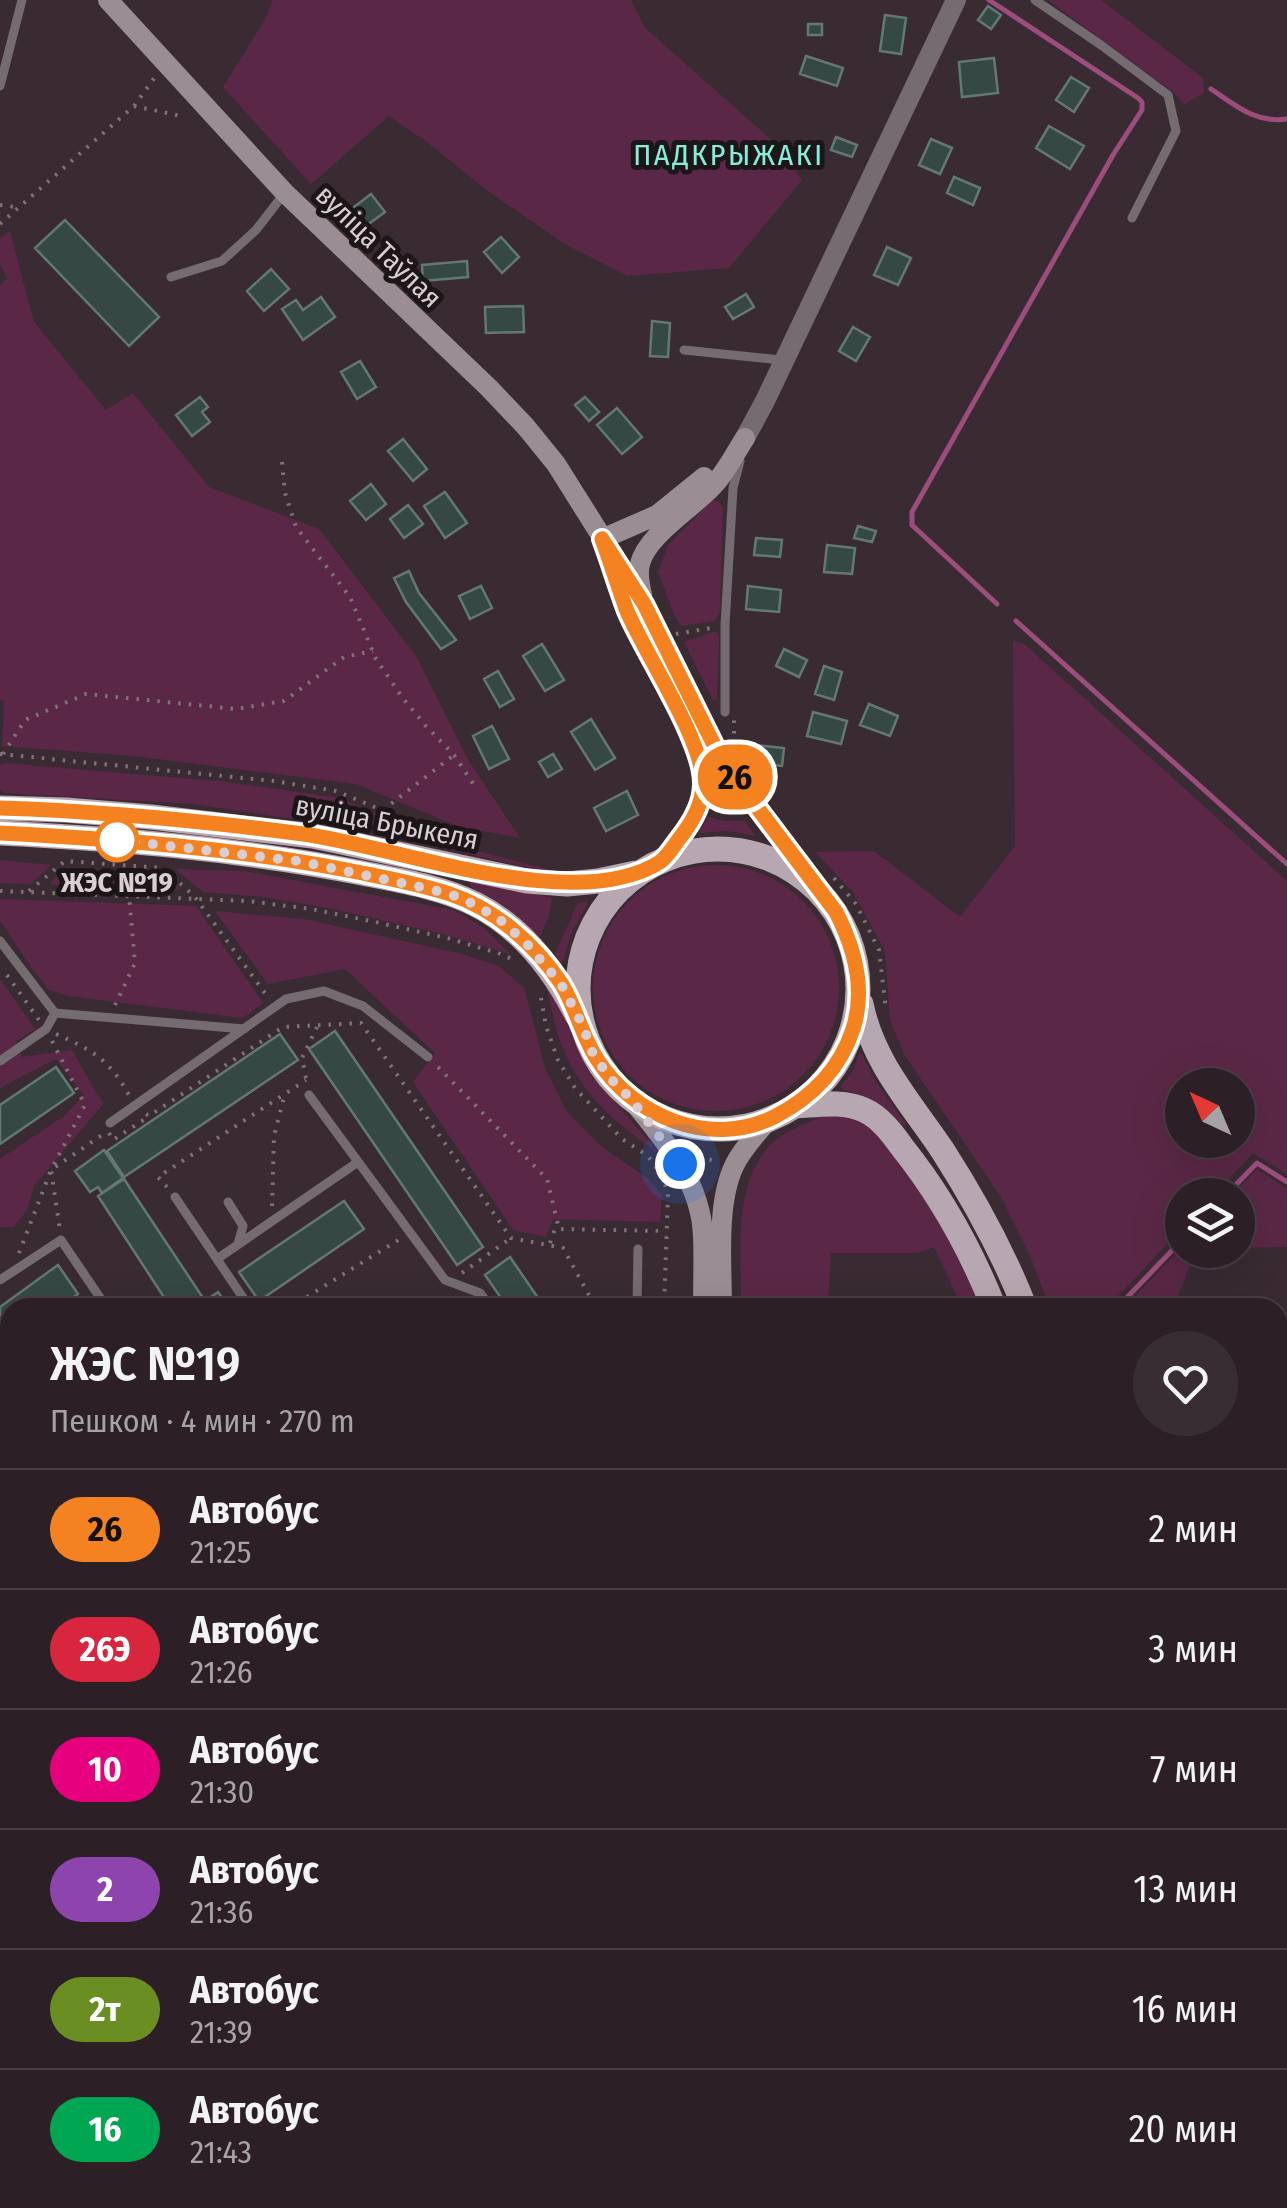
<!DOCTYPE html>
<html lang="ru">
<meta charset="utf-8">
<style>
:root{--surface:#2c2026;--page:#382d32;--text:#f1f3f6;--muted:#a6a3a7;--line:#483e43}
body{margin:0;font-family:"Fira Sans Condensed",sans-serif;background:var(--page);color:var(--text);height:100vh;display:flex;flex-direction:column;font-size:38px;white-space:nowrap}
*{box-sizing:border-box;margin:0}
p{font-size:32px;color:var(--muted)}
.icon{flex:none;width:55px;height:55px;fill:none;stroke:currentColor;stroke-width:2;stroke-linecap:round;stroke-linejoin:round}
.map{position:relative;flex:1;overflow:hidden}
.drawer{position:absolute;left:0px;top:1298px;width:1288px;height:912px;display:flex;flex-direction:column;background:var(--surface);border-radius:30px 30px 0 0;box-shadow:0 10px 40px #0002,0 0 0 2px var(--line)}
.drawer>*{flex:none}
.badge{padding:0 20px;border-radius:32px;font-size:35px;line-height:65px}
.needle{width:65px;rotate:316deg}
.buttons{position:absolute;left:1165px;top:1068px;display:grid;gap:20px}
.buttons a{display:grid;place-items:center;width:90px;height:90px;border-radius:50%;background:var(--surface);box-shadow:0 10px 40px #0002,0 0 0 2px var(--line);font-size:50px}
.you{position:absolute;width:50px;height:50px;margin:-25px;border:8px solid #fff;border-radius:50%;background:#1a73e8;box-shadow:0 0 0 15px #1a73e833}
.map>.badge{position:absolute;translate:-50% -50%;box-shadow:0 0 0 5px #fff}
.round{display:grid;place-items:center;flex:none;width:105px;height:105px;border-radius:52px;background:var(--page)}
.summary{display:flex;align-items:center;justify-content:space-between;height:170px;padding:0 50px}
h1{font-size:48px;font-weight:600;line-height:75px}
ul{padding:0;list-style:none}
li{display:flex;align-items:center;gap:30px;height:120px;padding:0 50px;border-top:2px solid var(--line)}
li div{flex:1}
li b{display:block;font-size:38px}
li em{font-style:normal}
li .badge{min-width:110px;font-weight:700;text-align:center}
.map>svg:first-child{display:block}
.green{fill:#5a2846;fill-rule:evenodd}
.water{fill:#9d4d7d}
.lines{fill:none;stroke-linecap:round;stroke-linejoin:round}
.stream{stroke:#9d4d7d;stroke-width:5}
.building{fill:#354844;stroke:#637873;stroke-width:2.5}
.path{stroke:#7f7279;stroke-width:4;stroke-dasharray:2.5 8;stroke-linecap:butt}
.service{stroke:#746c70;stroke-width:9}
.tertiary{stroke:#746c70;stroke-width:20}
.secondary{stroke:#9a8e94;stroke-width:20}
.primary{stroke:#b7a7b0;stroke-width:25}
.line-casing{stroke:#fff;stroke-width:22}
.line{stroke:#f58220;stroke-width:15}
.walk{stroke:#d8ced3;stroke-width:10;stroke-dasharray:0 18}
.stop-dot{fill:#fff;stroke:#f58220;stroke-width:5}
.labels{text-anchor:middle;stroke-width:10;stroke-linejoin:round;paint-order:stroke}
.street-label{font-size:28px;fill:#d8ced3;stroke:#1c1619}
.stop-label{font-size:28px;font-weight:bold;fill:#d8ced3;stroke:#1c1619}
.neighbourhood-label{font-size:30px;letter-spacing:2.5px;fill:#87edda;stroke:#1c1619}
</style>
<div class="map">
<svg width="1287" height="2208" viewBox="0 0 1287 2208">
<rect width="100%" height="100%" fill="#3a2b33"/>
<path class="green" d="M273,0H631L645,28L776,144L802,180L729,268L627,276L565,244L488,191L427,142L389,116L311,184L223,87L264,21Z
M1048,0H1101L1203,78L1204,93L1184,104L1173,92Z
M10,231L34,322L106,410L133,393L209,487L319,529L416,656L467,758L520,838L457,826L356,784L134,756L2,746L4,701L0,700V286L7,278L0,264V238Z
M712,500L718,501L723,508L720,613L715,621L681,626L675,617L658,572L668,545Z
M716,631L719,638L717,700H713L684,642Z
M1013,641L1023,643L1287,881V1174L1253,1153L1214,1195H1182V1228L1108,1307H1050L1032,1261L1001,1197L904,1054L890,1020L885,951L853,892L815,852L874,851L960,917L1015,846ZM1182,1085H1238V1140H1182Z
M5,763L227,782L340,798L447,843L554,871L540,870L356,828L193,804L4,793L0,790V765Z
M708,817L725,821H745L755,836L727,831L698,833Z
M0,860L51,865L31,884L0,883Z
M593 988a123 123 0 1 1 246 0a123 123 0 1 1-246 0Z
M67,867L99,870V878L139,881L141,875L166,876L180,889L52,885L50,883Z
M175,869L244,871L453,910L484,928L511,954L439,933L328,908L264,897L203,892Z
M470,880L552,898L548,918L539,939L502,908L470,886Z
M0,899L196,906L263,1003L243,1018L68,996L49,990L31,967L0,920Z
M588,902L571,934L562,964L555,954L578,903Z
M215,911L304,919L462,954L499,966L524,988L545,1068L567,1112L603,1148L650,1180L662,1195L660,1222L553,1219L546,1237L513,1230L413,1082L435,1053L345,969L268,984Z
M0,979L35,1029L16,1041L22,1057L72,1050L103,1104L34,1186L27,1210L14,1227H0V1159L64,1116L84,1095L56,1059L0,1088Z
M556,987L589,1073L662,1156C619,1126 578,1093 560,1041C554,1024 551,1005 547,988Z
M859,1053L862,1054L874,1079L906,1124L904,1126C882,1104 872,1097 842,1089L841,1086L854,1069Z
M824,1116C833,1116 846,1115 854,1118C904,1135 959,1260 981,1307H962L934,1247L917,1253H831L828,1304L741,1305C742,1253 732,1188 769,1146C783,1132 806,1123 824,1116Z
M1257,1169L1287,1189V1247L1238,1248V1195H1232Z
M1182,1247V1250H1196L1174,1307H1125Z
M1278,1722L1287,1723V2109L1278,2108Z
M1278,2121L1286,2125L1280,2208H1013L1014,2200H1278Z
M418,2200H572L535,2208H425Z
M893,2200H955V2208H893Z"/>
<path class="water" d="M1287,1467V1679H1278V1478Z"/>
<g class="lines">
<path class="stream" d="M989,0L1138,98L1142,102V110L1113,155L912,512V525L997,604
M1211,89C1235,105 1256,124 1287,119
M1016,621L1287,864
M1226,1195L1257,1163L1287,1182
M1117,1308L1182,1240
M1278,1922L1287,1925"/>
</g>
<path class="building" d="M988,6L1001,15L991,29L978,20Z
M885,15L906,18L901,54L880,51Z
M808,24H822V35H808Z
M806,56L843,68L837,86L800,74Z
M994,58L998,93L962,97L959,62Z
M1071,77L1089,88L1074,112L1056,100Z
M1049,126L1084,146L1070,169L1036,148Z
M836,137L857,145L852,157L831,150Z
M931,139L952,148L940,174L919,165Z
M954,177L980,188L973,205L947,193Z
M371,194L385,212L359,231L345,214Z
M65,220L159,317L129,346L35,248Z
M501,237L519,257L502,273L484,252Z
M887,247L911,258L898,285L874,275Z
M467,261L468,277L423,281L422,265Z
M271,269L289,289L264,311L247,291Z
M746,294L754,307L733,319L725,307Z
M321,297L335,317L303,340L282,309L296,300L303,310Z
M523,306L524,332L486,333L485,307Z
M652,321L670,323L668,357L650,356Z
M853,327L870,337L856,361L839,351Z
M360,361L376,387L357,399L341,372Z
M200,397L208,407L202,412L210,422L192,436L176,415Z
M585,397L599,412L589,421L575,405Z
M617,408L642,437L622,454L597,425Z
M403,439L427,469L413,481L388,451Z
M371,484L386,504L366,520L350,501Z
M445,492L467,523L445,538L424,506Z
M408,505L423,524L404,538L390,519Z
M858,526L876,531L872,542L854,538Z
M756,538L782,540L780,557L754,555Z
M827,545L855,548L852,574L824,572Z
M409,571L419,593L456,640L441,649L406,602L394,578Z
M481,586L492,608L470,619L459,596Z
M748,586L781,590L779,612L746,609Z
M542,644L564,680L545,691L523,656Z
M784,649L807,660L799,677L776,666Z
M824,666L842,672L834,700L815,694Z
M498,671L514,699L500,707L484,679Z
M869,704L898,716L890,736L860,725Z
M813,712L847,721L841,744L807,736Z
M591,719L615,758L595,770L571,732Z
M492,726L509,759L489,769L473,736Z
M755,745L784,748L782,766L753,763Z
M553,754L562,769L548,777L539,762Z
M627,791L638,815L606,831L594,808Z
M335,1031L483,1247L457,1265L309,1049Z
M280,1034L298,1060L124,1177L107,1151Z
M56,1067L74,1093L0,1144V1105Z
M104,1150L123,1178L102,1193L98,1187L90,1192L75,1171Z
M124,1179L205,1301L195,1308H171L98,1196Z
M344,1201L364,1229L259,1301L239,1272Z
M510,1257L545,1308H508L485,1275Z
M58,1265L78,1294L58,1308H10V1342L0,1349V1307Z
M218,1292L229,1308H195L205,1301Z
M0,1723L10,1738V1811L0,1797Z
M0,2035L10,2049V2102L2,2107L0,2104Z
M10,2102V2141L0,2148V2109Z
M221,2200H252L240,2208H226Z"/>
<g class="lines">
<path class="path" d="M134,106L155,77
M0,205L15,207
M0,224L134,106L181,116
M282,462L285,493L296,527L350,597L376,659L402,697L425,725L454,755L474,785
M676,634L711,628
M734,744V718
M0,754L274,781L336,791L454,840L477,847
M3,754L25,720L86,694L236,709L284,701L344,657L373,651
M383,810L454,755
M834,878L856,904L879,950L886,1010
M0,891L248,901L311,909L371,921L447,938L498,953L512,959
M29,891L65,861L163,868L195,897L267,996
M7,975L39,1020
M541,998L546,1026L558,1060L575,1088L622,1139L648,1156L662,1176L668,1193L664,1308
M115,1005L135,963L129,895
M56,1034C94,1051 110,1060 130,1097
M52,1041L85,1105L51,1170L60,1230
M438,1067L547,1179L559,1229
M306,1078L302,1058L317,1027
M146,1114L149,1116L283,1027L361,1023L511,1238L563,1248L596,1308
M109,1133L113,1140L148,1117
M699,1158L719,1161
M167,1187L158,1177L306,1080
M272,1206L274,1136L284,1097
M550,1243L555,1229L665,1231
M19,1253L51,1170L102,1135
M462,1273L511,1238
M289,1308L400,1239
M0,1620L10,1631
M0,1692L1,1701L10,1714
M0,1941L10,1934
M258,2208L270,2200
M291,2208L302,2200
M364,2208L376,2200"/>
<path class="service" d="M1035,0L1101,45L1168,95L1176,131L1132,218
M0,86L22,0
M171,277L222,261L256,230L283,195
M684,350L781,360
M725,712V625L733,488L740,461
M0,941L55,1013
M0,1061L46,1029L55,1013L244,1029
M309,1095L445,1280L480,1293L491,1308
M110,1123L286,999L324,991L363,1006L428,1057
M175,1197L250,1308
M228,1202L243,1226L238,1244
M217,1259L358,1162
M0,1280L61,1240L107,1308
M637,1308L638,1249
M0,1401L10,1398
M1278,1429L1287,1430
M164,2208L175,2200"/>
<path class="tertiary" d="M745,438L765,401L956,0
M333,2208L345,2200"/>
<path class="secondary" d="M108,0L285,193L489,388L526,427L556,464L644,604L722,761L818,890
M602,539L657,515L704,477
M615,574C620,588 624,603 631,617C648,653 705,750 703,786C702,814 680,838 664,859
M642,595C640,585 637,575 640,564C646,537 689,510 709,490C724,476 734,455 745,438
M631,1099C664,1140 701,1181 703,1236C704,1260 703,1284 703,1308
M722,1308C722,1265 716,1204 734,1166C742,1149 756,1135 767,1121
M697,2208V2200"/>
<path class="primary" d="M0,808L66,810L151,817L313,836L527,881L567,884L598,881L636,873
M0,833C120,839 239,849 357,872C396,880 439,886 475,904C521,927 554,970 577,1015
M578 989a140 140 0 1 1 280 0a140 140 0 1 1-280 0Z
M861,1004C873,1063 911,1103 943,1151C975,1201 1003,1252 1025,1308
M795,1106C817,1105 843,1100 864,1110C880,1117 892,1133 902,1147C941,1196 971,1250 994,1308
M968,2208V2200
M994,2208V2200"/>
</g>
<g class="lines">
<defs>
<path id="line" d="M0,808C101,811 203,821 303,834C399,847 575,916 660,862C668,856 673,847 679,839C691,824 703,804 703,784C704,741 645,654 627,611C618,587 611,563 602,539L644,604L722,761L836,912C855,949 866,989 853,1029C840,1069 811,1098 774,1117C709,1149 633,1116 597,1059C582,1036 576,1007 561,983C535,944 495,909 450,894C417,883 381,877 347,870C232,848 116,839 0,833"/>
</defs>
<use href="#line" class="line-casing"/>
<use href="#line" class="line"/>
<path class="walk" d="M117,840L298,861L416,886L450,894L476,905L503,922L527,944L561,984L583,1026L593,1054L610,1078L631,1099L680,1164"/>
</g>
<circle class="stop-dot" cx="117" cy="840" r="20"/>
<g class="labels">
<g class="street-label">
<text transform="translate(379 246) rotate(44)" y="10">вуліца Таўлая</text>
<text transform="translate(387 822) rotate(11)" y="10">вуліца Брыкеля</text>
</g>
<g class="stop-label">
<text x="117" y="892">ЖЭС №19</text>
</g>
<g class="neighbourhood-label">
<text x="729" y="165">ПАДКРЫЖАКІ</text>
</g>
</g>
</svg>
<div class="buttons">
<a><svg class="needle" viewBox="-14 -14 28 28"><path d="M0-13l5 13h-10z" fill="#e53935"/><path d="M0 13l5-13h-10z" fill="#a6a3a7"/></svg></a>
<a><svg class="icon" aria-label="layers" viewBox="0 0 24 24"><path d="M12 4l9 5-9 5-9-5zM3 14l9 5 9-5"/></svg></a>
</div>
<div class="you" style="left:680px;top:1164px"></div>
<b class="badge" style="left:735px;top:777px;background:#f58220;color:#111">26</b>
<section class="drawer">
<div class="summary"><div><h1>ЖЭС №19</h1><p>Пешком · 4 мин · 270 m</p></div><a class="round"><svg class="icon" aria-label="heart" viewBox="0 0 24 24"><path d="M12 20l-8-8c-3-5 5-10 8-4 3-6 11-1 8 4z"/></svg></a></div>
<ul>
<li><span class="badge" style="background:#f58220;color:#111">26</span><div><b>Автобус</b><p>21:25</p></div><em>2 мин</em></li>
<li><span class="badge" style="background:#d7263d;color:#fff">26Э</span><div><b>Автобус</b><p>21:26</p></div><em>3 мин</em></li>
<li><span class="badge" style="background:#e6007e;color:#fff">10</span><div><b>Автобус</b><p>21:30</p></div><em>7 мин</em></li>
<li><span class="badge" style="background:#8e44ad;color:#fff">2</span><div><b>Автобус</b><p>21:36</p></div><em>13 мин</em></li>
<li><span class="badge" style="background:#6b8e23;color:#fff">2т</span><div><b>Автобус</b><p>21:39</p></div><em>16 мин</em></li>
<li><span class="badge" style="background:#00a651;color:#fff">16</span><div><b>Автобус</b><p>21:43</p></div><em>20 мин</em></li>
</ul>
</section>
</div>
